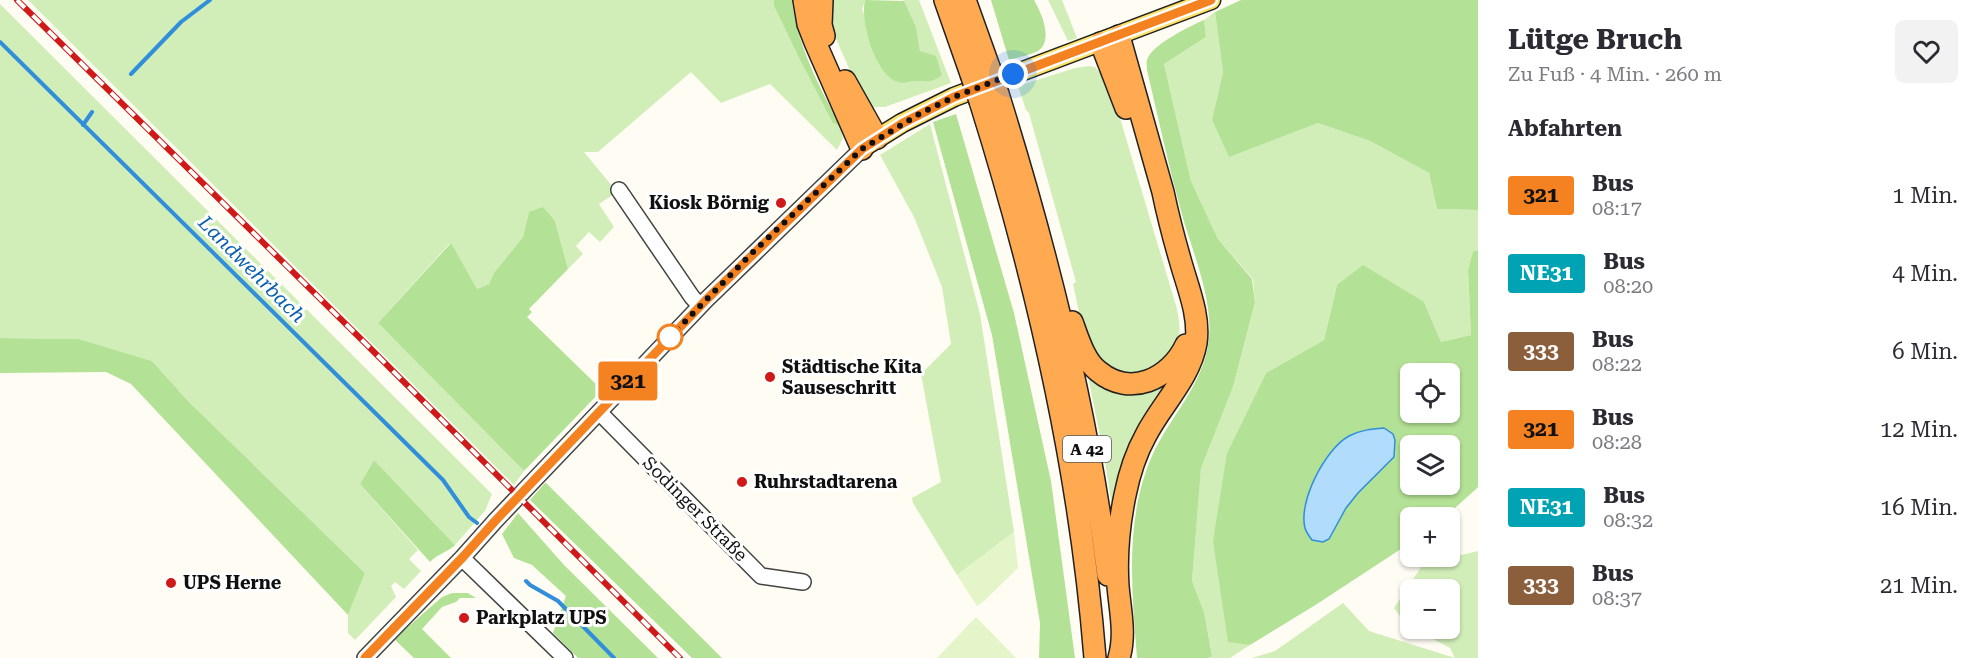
<!DOCTYPE html>
<html lang="de">
<meta charset="utf-8">
<style>
:root{--surface:#fff;--page:#f2f2f3;--text:#2b2b33;--muted:#7c7c81}
body{margin:0;font-family:"Roboto Serif",serif;background:var(--page);color:var(--text);height:100vh;display:flex;flex-direction:column;font-size:22px;white-space:nowrap}
*{box-sizing:border-box;margin:0}
p{font-size:20px;color:var(--muted)}
.icon{flex:none;width:33px;height:33px;fill:none;stroke:currentColor;stroke-width:2;stroke-linecap:round;stroke-linejoin:round}
.map{position:relative;flex:1;overflow:hidden}
.panel{display:flex;flex-direction:column;background:var(--surface);width:510px}
.panel>*{flex:none}
.badge{padding:0 12px;border-radius:4px;font-size:21px;line-height:39px}
.tools{position:absolute;left:1400px;top:363px;display:grid;gap:12px}
.tools a{display:grid;place-items:center;width:60px;height:60px;border-radius:9px;background:var(--surface);box-shadow:0 2px 4px #0004;font-size:30px}
.you{position:absolute;width:30px;height:30px;margin:-15px;border:4px solid #fff;border-radius:50%;background:#1a73e8;box-shadow:0 0 0 9px #1a73e833}
.map>.badge{position:absolute;translate:-50% -50%;box-shadow:0 0 0 3px #fff}
h2{padding:0 30px;font-size:22px;line-height:54px}
.round{display:grid;place-items:center;flex:none;width:63px;height:63px;border-radius:9px;background:var(--page)}
.overview{display:flex;align-items:center;justify-content:space-between;height:102px;padding:0 30px}
h1{font-size:28px;font-weight:700;line-height:45px}
ul{padding:0;list-style:none}
li{display:flex;align-items:center;gap:18px;height:78px;padding:0 30px}
li div{flex:1}
li b{display:block;font-size:22px}
li em{font-style:normal}
li .badge{min-width:66px;font-weight:700;text-align:center}
main{display:flex;flex:1;min-height:0}
.map>svg:first-child{display:block}
.green{fill:#d1eeb8}
.forest{fill:#b3e195;fill-rule:evenodd}
.pitch{fill:#e4f5ca}
.water{fill:#b2dcfc;stroke:#318edb;stroke-width:1.5}
.lines{fill:none;stroke-linecap:round;stroke-linejoin:round}
.stream{stroke:#318edb;stroke-width:4}
.minor-casing{stroke:#434343;stroke-width:18}
.major-casing{stroke:#212121;stroke-width:21}
.highway-casing{stroke:#212121;stroke-width:24}
.minor{stroke:#fff;stroke-width:15}
.major{stroke:#ffe263;stroke-width:18}
.highway{stroke:#ffaa51;stroke-width:21}
.rail-casing{stroke:#cf1a19;stroke-width:6}
.rail{stroke:#fff;stroke-width:4;stroke-dasharray:11;stroke-linecap:butt}
.highway-bridge-casing{stroke:#212121;stroke-width:24;stroke-linecap:butt}
.highway-bridge{stroke:#ffaa51;stroke-width:21}
.line-casing{stroke:#fff;stroke-width:14}
.line{stroke:#f58220;stroke-width:9}
.walk{stroke:#101010;stroke-width:6;stroke-dasharray:0 10.8}
.poi-dot{fill:#cf1a19;stroke:#fff;stroke-width:2}
.stop-dot{fill:#fff;stroke:#f58220;stroke-width:3}
.labels{text-anchor:middle;stroke-width:6;stroke-linejoin:round;paint-order:stroke}
.shield{fill:#fff;stroke:#585858;stroke-width:1.5}
.shield-label{font-size:16px;font-weight:bold;fill:#101010}
.poi-label{font-size:18px;font-weight:bold;fill:#101010;stroke:#fff;text-anchor:start}
.street-label{font-size:18px;fill:#101010;stroke:#fff}
.water-label{font-size:20px;font-style:italic;fill:#0b5fb0;stroke:#fff}
</style>
<main>
<div class="map">
<svg width="1478" height="658" viewBox="0 0 1478 658">
<rect width="100%" height="100%" fill="#fffdf3"/>
<path class="green" d="M28,0H774V6L800,60L833,122L840,125L843,138L837,150L770,84L721,103L691,72L598,152H584L617,192L599,204L614,227L600,242L589,232L576,246L583,254L568,269L555,221L529,212L523,237L494,273L489,284L477,289L450,243L378,323L524,471L514,485Z
M831,0H865L862,10L898,82L914,81L942,75L936,57L920,51L916,27L903,0H919L951,83L885,107H873L868,104L859,91L833,32L830,23Z
M1048,0H1062L1077,38L1068,41Z
M0,4L492,494L485,511L455,545L374,460L360,484L418,550L409,559L421,571L404,589L395,582L391,586L396,597L355,640L348,633V615L365,573L188,401L152,361L79,339L0,338Z
M1215,12L1223,72L1212,120L1229,156L1318,123L1370,141L1429,173L1437,209L1478,210V251H1473L1468,270L1471,335L1441,342L1424,302L1337,285L1324,340L1266,373L1227,453L1228,641L1250,645L1230,658H1208L1212,655L1204,612L1192,581L1201,467L1233,387L1255,304L1253,279L1218,239L1191,181L1164,64L1206,37L1204,20Z
M1089,66L1095,67L1100,73L1104,70L1111,88L1177,309C1179,320 1181,331 1178,341C1168,375 1121,383 1099,358C1083,341 1078,306 1073,284L1076,282L1029,113L1026,110L1018,86L1075,68Z
M930,124L980,314L1014,532L957,575L913,503L912,498L941,482L921,374L951,344L942,287L914,217L880,155Z
M1086,366L1104,379L1174,372L1115,526L1105,461Z
M1478,551V658H1252L1275,651L1343,603L1369,631L1455,658L1450,648L1414,629L1449,628V590H1410V626L1406,624L1394,608L1423,564Z"/>
<path class="forest" d="M774,0H792C796,42 820,89 840,125L833,123L800,60L774,6Z
M865,0L904,1L916,27L920,51L936,56L942,75C931,83 930,81 916,81C911,81 903,84 898,82C875,75 860,21 865,0Z
M991,0H1034C1041,12 1054,40 1038,51C1031,55 1018,57 1009,60Z
M1241,0H1478V210L1437,209L1429,173L1370,141L1318,123L1229,157L1212,120L1223,72L1215,12Z
M1204,20L1206,37L1164,64L1191,181L1218,239L1252,279L1255,303L1233,387L1201,468L1192,581L1204,612L1212,656L1208,658H1137C1132,591 1124,520 1152,456C1170,416 1204,385 1209,339C1213,298 1192,251 1181,211C1168,164 1158,117 1147,70C1147,66 1146,63 1147,60C1151,45 1190,26 1204,20Z
M956,114L1014,313L1051,481L1075,658H1039L1040,623L992,335L933,122Z
M543,207L555,221L568,269L529,309L532,312L527,317L602,390L524,471L378,323L451,243L477,289L489,284L494,273L523,237L529,212Z
M1473,251H1478V487L1476,489L1445,517L1410,518V543L1317,604L1250,645L1228,642L1213,541L1227,453L1266,373L1324,340L1337,285L1363,265L1424,302L1441,342L1471,335L1468,270ZM1410,374H1449V412H1410ZM1410,446H1449V484H1410ZM1390,461L1358,493L1346,508L1329,539L1305,528L1304,508L1314,481Z
M0,338L79,339L152,361L188,401L365,573L348,615L131,384L106,372L0,373Z
M374,460L455,545C448,552 437,554 430,562L360,484Z
M545,483H546L722,658H692L530,500Z
M518,513L564,565L658,658H578L553,633L566,596L532,565L514,558L502,534Z
M468,593L476,598H460L456,602L442,607L422,629L451,658H414L394,639L442,597L452,593Z"/>
<path class="pitch" d="M1014,532L1018,568L983,602L977,606L957,575Z
M976,617L1016,658H937Z"/>
<path class="water" d="M1384,428L1393,434L1395,440L1394,457L1358,493L1346,508L1329,539L1323,542L1312,540C1309,536 1306,532 1305,528C1298,502 1325,449 1349,436C1360,430 1372,429 1384,428Z"/>
<g class="lines">
<path class="stream" d="M0,42L443,480L469,517L477,523
M131,74L181,22L210,0
M83,125L92,112
M526,581L530,585L558,601L614,658"/>
<defs>
<path id="minor" d="M619,190L692,297L700,306
M599,412L761,576L803,582
M462,558L565,658
M365,658L462,558L496,520L706,300L862,149"/>
<path id="major" d="M865,146L902,123L954,97L1211,0"/>
<path id="highway" d="M804,0L808,24L815,42L862,149
M822,0L821,25L824,36
M945,0L971,74
M965,0L989,67
M1119,36L1163,192C1168,216 1174,239 1181,263C1188,288 1200,316 1196,343C1190,378 1162,404 1146,435C1136,453 1129,475 1125,495C1119,524 1116,556 1118,586C1120,610 1126,634 1119,658
M1101,43L1126,108
M845,81L877,138
M998,94C1047,251 1088,412 1108,575
M980,101C1037,282 1080,468 1095,658
M1072,322C1078,338 1084,360 1098,371C1130,398 1170,379 1186,345"/>
</defs>
<use href="#minor" class="minor-casing"/>
<use href="#major" class="major-casing"/>
<use href="#highway" class="highway-casing"/>
<use href="#minor" class="minor"/>
<use href="#major" class="major"/>
<use href="#highway" class="highway"/>
<defs>
<path id="rail" d="M17,0L363,341L680,658"/>
</defs>
<use href="#rail" class="rail-casing"/>
<use href="#rail" class="rail"/>
<defs>
<path id="highway-bridge" d="M989,67L998,94
M971,74L980,101"/>
</defs>
<use href="#highway-bridge" class="highway-bridge-casing"/>
<use href="#highway-bridge" class="highway-bridge"/>
</g>
<g class="lines">
<defs>
<path id="line" d="M365,658L462,558L496,520L706,300L862,149L903,123L954,97L1211,0"/>
</defs>
<use href="#line" class="line-casing"/>
<use href="#line" class="line"/>
<path class="walk" d="M670,337L750,255L862,149L921,113L954,97L1013,74"/>
</g>
<g class="poi-dot">
<circle cx="781" cy="203" r="6"/>
<circle cx="770" cy="377" r="6"/>
<circle cx="742" cy="482" r="6"/>
<circle cx="171" cy="583" r="6"/>
<circle cx="464" cy="618" r="6"/>
</g>
<circle class="stop-dot" cx="670" cy="337" r="12"/>
<g class="labels">
<rect class="shield" x="1063" y="436" width="48" height="26" rx="4.5"/>
<g class="shield-label">
<text x="1087" y="455">A 42</text>
</g>
<g class="poi-label">
<text x="769" y="209" text-anchor="end">Kiosk Börnig</text>
<text x="782" y="373">Städtische Kita<tspan x="782" dy="21">Sauseschritt</tspan></text>
<text x="754" y="488">Ruhrstadtarena</text>
<text x="183" y="589">UPS Herne</text>
<text x="476" y="624">Parkplatz UPS</text>
</g>
<g class="street-label">
<text transform="translate(695 509) rotate(45)" y="6">Sodinger Straße</text>
</g>
<g class="water-label">
<text transform="translate(252 269) rotate(45)" y="7">Landwehrbach</text>
</g>
</g>
</svg>
<div class="tools">
<a><svg class="icon" aria-label="locate" viewBox="0 0 24 24"><circle cx="12" cy="12" r="6"/><path d="M12 2v4M12 18v4M2 12h4M18 12h4"/></svg></a>
<a><svg class="icon" aria-label="layers" viewBox="0 0 24 24"><path d="M12 4l9 5-9 5-9-5zM3 14l9 5 9-5"/></svg></a>
<a>+</a>
<a>−</a>
</div>
<div class="you" style="left:1013px;top:74px"></div>
<b class="badge" style="left:628px;top:381px;background:#f58220;color:#111">321</b>
</div>
<section class="panel">
<div class="overview"><div><h1>Lütge Bruch</h1><p>Zu Fuß · 4 Min. · 260 m</p></div><a class="round"><svg class="icon" aria-label="heart" viewBox="0 0 24 24"><path d="M12 20l-8-8c-3-5 5-10 8-4 3-6 11-1 8 4z"/></svg></a></div>
<h2>Abfahrten</h2>
<ul>
<li><span class="badge" style="background:#f58220;color:#111">321</span><div><b>Bus</b><p>08:17</p></div><em>1 Min.</em></li>
<li><span class="badge" style="background:#00a3b4;color:#fff">NE31</span><div><b>Bus</b><p>08:20</p></div><em>4 Min.</em></li>
<li><span class="badge" style="background:#8b5e3c;color:#fff">333</span><div><b>Bus</b><p>08:22</p></div><em>6 Min.</em></li>
<li><span class="badge" style="background:#f58220;color:#111">321</span><div><b>Bus</b><p>08:28</p></div><em>12 Min.</em></li>
<li><span class="badge" style="background:#00a3b4;color:#fff">NE31</span><div><b>Bus</b><p>08:32</p></div><em>16 Min.</em></li>
<li><span class="badge" style="background:#8b5e3c;color:#fff">333</span><div><b>Bus</b><p>08:37</p></div><em>21 Min.</em></li>
</ul>
</section>
</main>
